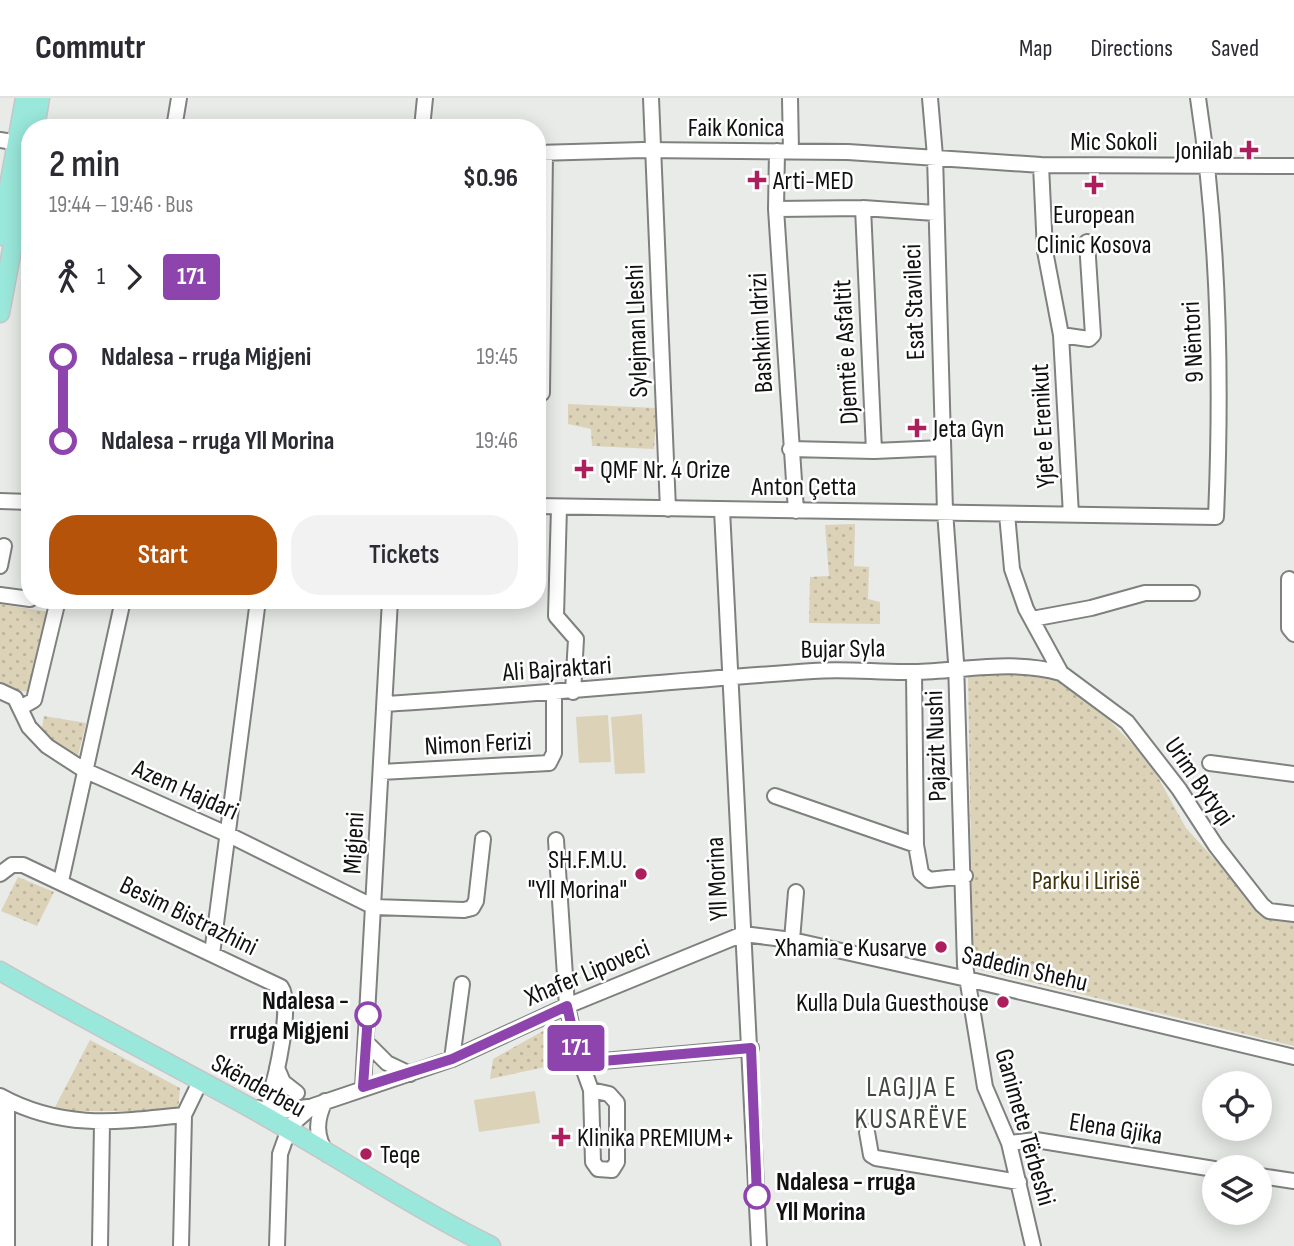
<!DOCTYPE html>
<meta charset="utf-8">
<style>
:root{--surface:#fff;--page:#f2f2f3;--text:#2b2b33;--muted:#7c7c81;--line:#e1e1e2;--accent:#b45309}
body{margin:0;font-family:"Sofia Sans Condensed",sans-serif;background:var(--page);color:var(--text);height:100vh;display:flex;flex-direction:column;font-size:26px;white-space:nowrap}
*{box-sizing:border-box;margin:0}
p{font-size:23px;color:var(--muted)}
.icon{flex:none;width:38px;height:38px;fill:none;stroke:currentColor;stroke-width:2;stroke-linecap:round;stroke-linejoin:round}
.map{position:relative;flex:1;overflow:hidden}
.details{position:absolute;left:21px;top:21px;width:525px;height:490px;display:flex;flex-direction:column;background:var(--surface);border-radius:28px;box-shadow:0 4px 18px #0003}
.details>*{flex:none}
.badge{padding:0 14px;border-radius:5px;font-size:24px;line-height:46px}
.tools{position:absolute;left:1202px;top:973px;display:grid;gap:14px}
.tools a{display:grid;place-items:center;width:70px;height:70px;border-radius:50%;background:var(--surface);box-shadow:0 4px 18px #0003;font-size:35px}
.map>.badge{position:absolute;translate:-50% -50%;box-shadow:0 0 0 4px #fff}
.legs{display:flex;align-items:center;gap:10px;height:77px;padding:0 28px;font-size:23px}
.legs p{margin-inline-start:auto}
.summary{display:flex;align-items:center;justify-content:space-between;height:119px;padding:0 28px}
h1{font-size:38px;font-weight:600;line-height:52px}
.primary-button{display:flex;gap:14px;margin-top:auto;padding:14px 28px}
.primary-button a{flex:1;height:80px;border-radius:28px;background:var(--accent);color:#fff;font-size:28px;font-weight:600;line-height:80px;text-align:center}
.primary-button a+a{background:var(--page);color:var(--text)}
ul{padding:0 28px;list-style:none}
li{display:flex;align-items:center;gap:24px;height:84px;font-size:26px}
li i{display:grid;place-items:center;width:10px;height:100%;margin:0 9px;background:currentColor}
li i::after{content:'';width:18px;height:18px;margin:-9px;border:5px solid;border-radius:50%;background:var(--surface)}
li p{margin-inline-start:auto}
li:first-child i{background:linear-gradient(#0000 50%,currentColor 0)}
li:last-child i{background:linear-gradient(currentColor 50%,#0000 0)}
header{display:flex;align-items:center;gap:42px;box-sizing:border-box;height:98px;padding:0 35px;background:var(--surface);border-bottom:2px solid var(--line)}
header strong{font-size:33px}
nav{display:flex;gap:38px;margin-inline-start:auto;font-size:24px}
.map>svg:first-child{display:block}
.grass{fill:#dbd2b8}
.park{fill:url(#park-dots)}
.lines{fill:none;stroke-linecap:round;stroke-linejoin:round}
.minor-casing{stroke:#7e817e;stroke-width:18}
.major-casing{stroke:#c6c6c6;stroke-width:21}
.minor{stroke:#fff;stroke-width:14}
.major{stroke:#9ae8db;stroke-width:18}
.line-1-casing{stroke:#fff;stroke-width:16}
.line-1{stroke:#8e44ad;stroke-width:10}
.poi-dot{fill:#ac1f5c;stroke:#fff;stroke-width:2.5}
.stop-1-dot{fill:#fff;stroke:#8e44ad;stroke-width:3.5}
.labels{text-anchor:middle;stroke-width:5;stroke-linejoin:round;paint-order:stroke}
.street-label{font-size:26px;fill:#101110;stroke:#fff}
.poi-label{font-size:26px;fill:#101110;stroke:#fff;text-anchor:start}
.park-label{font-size:26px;fill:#403309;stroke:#fff}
.stop-label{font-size:26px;font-weight:bold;fill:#101110;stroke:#fff;text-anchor:end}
.neighbourhood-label{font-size:28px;letter-spacing:2px;fill:#464846;stroke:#fff}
</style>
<header>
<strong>Commutr</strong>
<nav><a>Map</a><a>Directions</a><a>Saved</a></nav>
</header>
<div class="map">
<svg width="1294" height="1148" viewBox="0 0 1294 1148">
<defs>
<pattern id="park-dots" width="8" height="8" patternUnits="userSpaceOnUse" patternTransform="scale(1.75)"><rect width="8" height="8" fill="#dbd2b8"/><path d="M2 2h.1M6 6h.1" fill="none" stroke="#bbb39d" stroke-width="1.8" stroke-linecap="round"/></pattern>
</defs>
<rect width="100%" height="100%" fill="#e8ebe8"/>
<path class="grass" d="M642,616L645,675L615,676L611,619Z
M608,617L611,664L579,665L576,619Z
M535,993L540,1025L479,1034L474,1002Z"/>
<path class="park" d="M568,306L657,310L654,351L592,348L591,331L568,326Z
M855,426L854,468L869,469L868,501L880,504V526L809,525L810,479L829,478L825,427Z
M0,506L49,514L32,595L0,588Z
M1019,569L1074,586L1149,663L1186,730L1269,821L1294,825V948L973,870L968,577Z
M44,618L86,625L77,662L56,650L41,634Z
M18,779L54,794L37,828L1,813Z
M561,923L554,967L490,981L493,961Z
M90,942L180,990L178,1013H53Z"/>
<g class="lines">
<defs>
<path id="minor" d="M651,0L668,411
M790,0L791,53
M930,0L935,58L945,413L956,564L965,867L985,989L1009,1045L1033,1148
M174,30L179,0
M422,30L425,0
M0,42L30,47
M777,53L776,111L796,413
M537,55L643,52L848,54L1041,67L1294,68
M1041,67L1045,153L1061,237L1071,417
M776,111L863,110L935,115
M1061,237L1089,241L1093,237L1087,144
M542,295L545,55
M790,351L874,353L863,110
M874,353L943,350
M0,403L30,404
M537,408L1216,419C1222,280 1219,138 1198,0
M559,409L556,518L576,541L573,594
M722,412L759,1148
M1007,416L1012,471L1026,511L1061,575L1127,624L1179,691L1216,748L1262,807L1269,813L1294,816
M0,468L4,448
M1289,481V530L1294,536
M0,497L30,501
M1032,521L1091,510L1145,495H1192
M914,574L916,747L921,775L929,782L965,778
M0,593L15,600L29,629L47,648L84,672L229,737L374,809L464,812L472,810L476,803L483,741
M386,606C529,597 671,583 813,573C847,570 880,575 914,574C963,573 1013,561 1061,575
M20,610L34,602L58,502
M1210,665L1294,676
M381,674L549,665L554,655V596
M775,698L916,747
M556,742L567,908L577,953L591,992L593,1064L598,1071L612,1072L617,1064V1005L609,996L591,992
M0,776L12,767H23L281,889C293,906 276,980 269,1000
M61,783L123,502
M792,842L796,794
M212,856L258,502
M366,944L387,965L410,976
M452,961L462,886
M580,965L751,950
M277,970L283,984L297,995
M363,989L390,502
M0,998C62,1032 117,1024 184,1017
M325,1003C316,1022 315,1038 327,1056
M256,1010L277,1013L308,1009
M867,1034L871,1057L876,1060L1019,1084
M1009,1045L1036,1042L1214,1071
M1260,1078L1294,1083
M7,1148V1002
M100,1148L102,1025
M181,1148L184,1017L200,984
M277,1148L280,1056L290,1028L313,1008L452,961L567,908L743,836L792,842L967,881L1294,959"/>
<path id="major" d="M35,30L40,0
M0,138L25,0
M0,215L30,56
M0,873C82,920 165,963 247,1008C329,1053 407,1106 491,1148"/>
</defs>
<use href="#minor" class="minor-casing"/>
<use href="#major" class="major-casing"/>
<use href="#minor" class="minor"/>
<use href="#major" class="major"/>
</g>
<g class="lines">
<defs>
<path id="line-1" d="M368,917L363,989L452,961L567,908L580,965L751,950L757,1098"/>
</defs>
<use href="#line-1" class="line-1-casing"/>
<use href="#line-1" class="line-1"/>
</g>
<g class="poi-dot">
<path d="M1245.5 41.5h7v7h7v7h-7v7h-7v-7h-7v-7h7z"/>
<path d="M753.5 71.5h7v7h7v7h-7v7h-7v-7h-7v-7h7z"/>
<path d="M1090.5 76.5h7v7h7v7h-7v7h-7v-7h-7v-7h7z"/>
<path d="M913.5 319.5h7v7h7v7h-7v7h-7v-7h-7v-7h7z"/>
<path d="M580.5 360.5h7v7h7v7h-7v7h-7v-7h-7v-7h7z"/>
<circle cx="641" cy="776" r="7"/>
<circle cx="941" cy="849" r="7"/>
<circle cx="1003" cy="904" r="7"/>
<path d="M557.5 1028.5h7v7h7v7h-7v7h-7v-7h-7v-7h7z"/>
<circle cx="366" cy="1056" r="7"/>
</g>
<g class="stop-1-dot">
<circle cx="368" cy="917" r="12"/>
<circle cx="757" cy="1098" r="12"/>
</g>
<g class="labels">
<g class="street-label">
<text x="736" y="38">Faik Konica</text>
<text x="1114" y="52">Mic Sokoli</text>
<text transform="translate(913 204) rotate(-92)" y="9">Esat Stavileci</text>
<text transform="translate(636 233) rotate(-92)" y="9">Sylejman Lleshi</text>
<text transform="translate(760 235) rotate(-93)" y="9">Bashkim Idrizi</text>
<text transform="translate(1192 244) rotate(-93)" y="9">9 Nëntori</text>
<text transform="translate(845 254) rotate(-93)" y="9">Djemtë e Asfaltit</text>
<text transform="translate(1042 328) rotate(-93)" y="9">Yjet e Erenikut</text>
<text x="804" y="397">Anton Çetta</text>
<text transform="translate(843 550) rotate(-1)" y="9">Bujar Syla</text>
<text transform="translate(557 570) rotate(-4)" y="9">Ali Bajraktari</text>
<text transform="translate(478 645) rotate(-3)" y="9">Nimon Ferizi</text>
<text transform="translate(935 648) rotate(-92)" y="9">Pajazit Nushi</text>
<text transform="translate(1200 683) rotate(55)" y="9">Urim Bytyqi</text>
<text transform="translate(186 691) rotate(24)" y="9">Azem Hajdari</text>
<text transform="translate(353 745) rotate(-87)" y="9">Migjeni</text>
<text transform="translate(716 781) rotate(-93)" y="9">Yll Morina</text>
<text transform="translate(189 817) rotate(26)" y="9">Besim Bistrazhini</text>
<text transform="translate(1025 870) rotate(13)" y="9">Sadedin Shehu</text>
<text transform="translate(587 874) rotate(-23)" y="9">Xhafer Lipoveci</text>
<text transform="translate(259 987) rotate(29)" y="9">Skënderbeu</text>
<text transform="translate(1026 1029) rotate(74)" y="9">Ganimete Tërbeshi</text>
<text transform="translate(1116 1030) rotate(9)" y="9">Elena Gjika</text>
</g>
<g class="poi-label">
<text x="1233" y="61" text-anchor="end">Jonilab</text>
<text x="773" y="91">Arti-MED</text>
<text x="1094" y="125" text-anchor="middle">European<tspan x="1094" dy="30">Clinic Kosova</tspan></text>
<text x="933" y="339">Jeta Gyn</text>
<text x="600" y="380">QMF Nr. 4 Orize</text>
<text x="627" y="770" text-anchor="end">SH.F.M.U.<tspan x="627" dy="30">"Yll Morina"</tspan></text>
<text x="927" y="858" text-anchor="end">Xhamia e Kusarve</text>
<text x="989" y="913" text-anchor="end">Kulla Dula Guesthouse</text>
<text x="577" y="1048">Klinika PREMIUM+</text>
<text x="380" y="1065">Teqe</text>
</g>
<g class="park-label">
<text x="1086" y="791">Parku i Lirisë</text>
</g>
<g class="stop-label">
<text x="349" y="911">Ndalesa -<tspan x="349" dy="30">rruga Migjeni</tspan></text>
<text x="776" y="1092" text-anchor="start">Ndalesa - rruga<tspan x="776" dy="30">Yll Morina</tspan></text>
</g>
<g class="neighbourhood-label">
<text x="912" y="998">LAGJJA E<tspan x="912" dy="32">KUSARËVE</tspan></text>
</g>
</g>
</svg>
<div class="tools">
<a><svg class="icon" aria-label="locate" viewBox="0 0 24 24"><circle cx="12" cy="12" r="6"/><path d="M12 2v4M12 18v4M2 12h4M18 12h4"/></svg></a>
<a><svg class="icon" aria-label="layers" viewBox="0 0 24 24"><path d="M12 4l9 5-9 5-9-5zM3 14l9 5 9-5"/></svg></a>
</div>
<b class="badge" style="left:576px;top:950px;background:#8e44ad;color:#fff">171</b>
<section class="details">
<div class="summary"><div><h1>2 min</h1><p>19:44 – 19:46 · Bus</p></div><b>$0.96</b></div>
<div class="legs"><svg class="icon" aria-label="walk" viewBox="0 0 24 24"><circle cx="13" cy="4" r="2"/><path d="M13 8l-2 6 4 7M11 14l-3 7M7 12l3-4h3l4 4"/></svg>1<svg class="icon" aria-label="forward" viewBox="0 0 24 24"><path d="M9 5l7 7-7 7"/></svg><b class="badge" style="background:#8e44ad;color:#fff">171</b></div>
<ul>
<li><i style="color:#8e44ad"></i><b>Ndalesa - rruga Migjeni</b><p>19:45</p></li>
<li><i style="color:#8e44ad"></i><b>Ndalesa - rruga Yll Morina</b><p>19:46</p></li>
</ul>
<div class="primary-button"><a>Start</a><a>Tickets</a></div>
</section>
</div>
